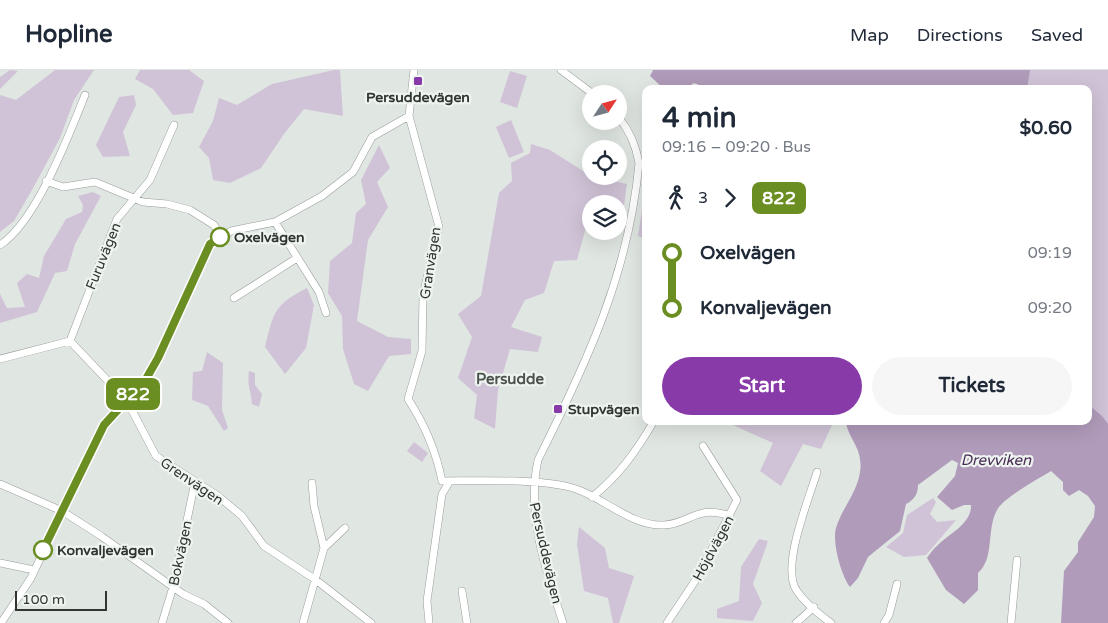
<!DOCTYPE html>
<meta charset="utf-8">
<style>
:root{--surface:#fff;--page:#f6f6f7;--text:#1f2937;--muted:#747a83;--line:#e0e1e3;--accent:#893aa9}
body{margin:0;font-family:"Varela Round",sans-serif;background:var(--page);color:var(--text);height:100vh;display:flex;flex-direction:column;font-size:19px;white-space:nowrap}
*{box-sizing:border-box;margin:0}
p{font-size:16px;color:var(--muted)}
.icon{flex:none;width:28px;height:28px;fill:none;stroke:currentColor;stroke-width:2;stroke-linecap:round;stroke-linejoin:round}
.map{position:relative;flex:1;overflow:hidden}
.drawer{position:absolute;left:642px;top:15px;width:450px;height:340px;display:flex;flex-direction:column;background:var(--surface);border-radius:10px;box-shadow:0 5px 20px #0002}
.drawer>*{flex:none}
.badge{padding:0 10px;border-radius:8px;font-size:18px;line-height:32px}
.needle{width:32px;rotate:54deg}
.tools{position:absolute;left:582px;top:15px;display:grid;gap:10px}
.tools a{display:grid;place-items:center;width:45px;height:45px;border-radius:50%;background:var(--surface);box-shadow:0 5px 20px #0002;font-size:25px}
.scale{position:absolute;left:15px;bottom:12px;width:92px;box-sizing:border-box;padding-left:5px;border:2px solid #313432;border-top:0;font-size:14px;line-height:18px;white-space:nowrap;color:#313432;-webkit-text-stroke:4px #eef4ef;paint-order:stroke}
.map>.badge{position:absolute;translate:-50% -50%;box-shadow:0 0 0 2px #fff}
.legs{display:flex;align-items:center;gap:8px;height:55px;padding:0 20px;font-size:16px}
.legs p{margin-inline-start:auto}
.summary{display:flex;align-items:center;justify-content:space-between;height:85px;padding:0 20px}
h1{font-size:28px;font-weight:700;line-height:38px}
.primary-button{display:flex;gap:10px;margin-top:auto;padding:10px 20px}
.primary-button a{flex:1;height:58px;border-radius:30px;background:var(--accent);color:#fff;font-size:20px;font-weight:700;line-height:58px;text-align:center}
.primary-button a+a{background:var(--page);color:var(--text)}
ul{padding:0 20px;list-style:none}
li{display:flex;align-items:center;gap:18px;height:55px;font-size:19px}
li i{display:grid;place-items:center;width:8px;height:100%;margin:0 6px;background:currentColor}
li i::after{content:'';width:12px;height:12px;margin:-6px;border:4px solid;border-radius:50%;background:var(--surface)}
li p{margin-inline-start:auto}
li:first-child i{background:linear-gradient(#0000 50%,currentColor 0)}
li:last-child i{background:linear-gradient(currentColor 50%,#0000 0)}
header{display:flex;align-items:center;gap:30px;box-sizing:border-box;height:70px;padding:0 25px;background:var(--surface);border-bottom:1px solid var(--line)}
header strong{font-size:24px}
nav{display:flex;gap:28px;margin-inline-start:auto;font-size:18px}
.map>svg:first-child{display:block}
.green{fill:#d0c3d7}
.water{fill:#b09bba}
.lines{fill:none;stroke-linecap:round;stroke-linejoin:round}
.minor-casing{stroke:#979d98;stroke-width:8}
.minor{stroke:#fff;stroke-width:7}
.line-1-casing{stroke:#fff;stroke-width:11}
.line-1{stroke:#6b8e23;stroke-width:8}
.poi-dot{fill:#893aa9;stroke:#eef4ef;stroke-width:2}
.stop-1-dot{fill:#fff;stroke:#6b8e23;stroke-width:2.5}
.labels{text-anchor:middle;stroke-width:4.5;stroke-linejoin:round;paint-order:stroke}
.poi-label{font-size:14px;font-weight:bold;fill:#313432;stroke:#eef4ef}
.stop-label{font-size:14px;font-weight:bold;fill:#313432;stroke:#eef4ef;text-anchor:start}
.street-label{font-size:14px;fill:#313432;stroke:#eef4ef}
.neighbourhood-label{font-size:15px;font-weight:bold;fill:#4e534f;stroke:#eef4ef}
.water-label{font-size:15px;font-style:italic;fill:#472a54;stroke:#eef4ef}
</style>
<header>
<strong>Hopline</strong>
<nav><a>Map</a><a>Directions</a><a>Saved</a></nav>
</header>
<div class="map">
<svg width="1108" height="553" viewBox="0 0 1108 553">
<rect width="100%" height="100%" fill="#e0e6e2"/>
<path class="green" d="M10,0L18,1L0,19V7Z
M55,0H94L74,30L60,68L32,120L14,151L0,162V25L16,30Z
M140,0H189L204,11L193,43L173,45L153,19L135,9Z
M334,0H340L343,46L304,39L284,64L261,98L230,113L213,110L209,88L199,77L213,51L219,28L237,35L272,14Z
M914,0H1108V368L1089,351V19H919Z
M510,1L527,6L517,38L500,32Z
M134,25L136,35L123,62L130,86L103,87L96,75L119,27Z
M511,50L524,82L509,88L496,57Z
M531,74L550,80L591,106L627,114L624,135L593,132L577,190L554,191L544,223L525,230L511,257L542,267L538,282L510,279L498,320L495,359L474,348L477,325L458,308L472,267L458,244L481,226L499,123L512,111L511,93L530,83Z
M379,75L390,98L377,112L388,137L368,170L357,251L388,267L411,269V284L389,286L368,321L354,314L343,279L342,246L328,223L330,191L352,173L356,143L366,134L361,110Z
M646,115V169L638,166Z
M93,122L101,126L75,174L67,201L55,203L37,242L0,253V224L7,238L25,237L17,213L27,204L39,208L44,186L66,149L82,142L83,135L78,126Z
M307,218L314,235L306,278L285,304L265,277C274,241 274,235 307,218Z
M207,282L223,293L222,340L228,358L224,361L208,336L192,330L193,302L202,301Z
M249,301L255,303V315L262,324L259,337L252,334C251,320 247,316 249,301Z
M724,351H831L832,355L821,379L803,374L781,416L760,401L773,373Z
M414,372L428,383L422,392L407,381Z
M933,428L936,432L930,444L937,452L956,450L926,485L904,487L886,477L903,463L907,445Z
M579,457L605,478L609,498L634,506L619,553H613L608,528L584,521L577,474Z
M759,469L768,471L753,514L762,533L753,551L717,548V539L739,531L741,497Z"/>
<path class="water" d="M653,0H1030L1027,19H703L702,16L694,13L685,19H664L650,6Z
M1089,335L1102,346L1108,354V553H1061L1064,501L1078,482V472L1094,447L1095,436L1088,426L1079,420L1069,426L1063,420V412L1051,401C1038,409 1003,428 997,440C986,460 995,488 978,503V520L964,534L946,520L927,488C930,484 933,479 937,476C948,464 972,454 971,435H964L952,440L937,427L955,406L958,393L952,390L918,415C918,424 914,430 906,434L900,461L868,487L858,508L850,517C841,505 832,472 836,458C842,438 857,423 860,402C864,378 847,368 846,351H1089Z"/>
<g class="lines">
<defs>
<path id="minor" d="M414,0L409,46L439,157L423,225L422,281L408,329C425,355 436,381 442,411C477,411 543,408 576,419C604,428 632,457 664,455C690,454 697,434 730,446
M561,0L593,24
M46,111L63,117L95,112L143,132L167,134L190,140L214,155L221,167
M275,152L319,222L326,243
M0,175C36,152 69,65 85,25
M234,228L297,188
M70,271L117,149L150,110L174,55
M0,289L70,271L127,331L156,386L218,426L242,446L264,476L316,510L371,553
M817,402C809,429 780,498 797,521C805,533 820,545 831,553
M312,413L314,436L324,478
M0,414L62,441L101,466L183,524L204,534L228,553
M592,427C619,406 637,380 654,351
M0,493L34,500
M462,521L467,553
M1,553L31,508L103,355L146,309L158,287L210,174L231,161L275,152L322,126L353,102L372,67L409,46
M162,553L173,517L195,412
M303,553L324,478L345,458
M429,553L427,531L442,424L450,411
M563,553C546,501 526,445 538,390C587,292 629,203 639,93C636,76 630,61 619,48
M667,553L697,508L737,430L703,376
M796,553L814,537
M884,553L889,545L897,514
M1011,553L1017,490"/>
</defs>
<use href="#minor" class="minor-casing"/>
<use href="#minor" class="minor"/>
</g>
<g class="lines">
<defs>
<path id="line-1" d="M43,480L104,355L146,309L158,288L210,174L220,167"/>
</defs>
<use href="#line-1" class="line-1-casing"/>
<use href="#line-1" class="line-1"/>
</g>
<g class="poi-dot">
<rect x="413" y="6" width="10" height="10" rx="2.5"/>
<rect x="553" y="334" width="10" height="10" rx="2.5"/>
</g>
<g class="stop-1-dot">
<circle cx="220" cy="167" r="9"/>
<circle cx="43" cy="480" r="9"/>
</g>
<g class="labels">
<g class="poi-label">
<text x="418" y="32">Persuddevägen</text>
<text x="568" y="344" text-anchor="start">Stupvägen</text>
</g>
<g class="stop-label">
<text x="234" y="172">Oxelvägen</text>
<text x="57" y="485">Konvaljevägen</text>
</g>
<g class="street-label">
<text transform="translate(103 186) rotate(-68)" y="5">Furuvägen</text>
<text transform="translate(430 193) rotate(-81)" y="5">Granvägen</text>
<text transform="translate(192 411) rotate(34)" y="5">Grenvägen</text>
<text transform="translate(713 478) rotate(-62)" y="5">Höjdvägen</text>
<text transform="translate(180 483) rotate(-78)" y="5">Bokvägen</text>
<text transform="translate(546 483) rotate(77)" y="5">Persuddevägen</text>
</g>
<g class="neighbourhood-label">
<text x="510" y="314">Persudde</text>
</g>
<g class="water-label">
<text x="996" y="395">Drevviken</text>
</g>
</g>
</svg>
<div class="tools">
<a><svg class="needle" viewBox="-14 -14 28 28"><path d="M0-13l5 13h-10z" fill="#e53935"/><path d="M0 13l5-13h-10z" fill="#747a83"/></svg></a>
<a><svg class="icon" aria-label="locate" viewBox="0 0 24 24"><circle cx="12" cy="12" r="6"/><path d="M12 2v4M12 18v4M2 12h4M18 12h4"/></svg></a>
<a><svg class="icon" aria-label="layers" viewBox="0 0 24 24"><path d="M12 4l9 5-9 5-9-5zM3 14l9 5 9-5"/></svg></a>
</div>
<div class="scale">100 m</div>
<b class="badge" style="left:133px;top:324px;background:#6b8e23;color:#fff">822</b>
<section class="drawer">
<div class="summary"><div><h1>4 min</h1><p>09:16 – 09:20 · Bus</p></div><b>$0.60</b></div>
<div class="legs"><svg class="icon" aria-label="walk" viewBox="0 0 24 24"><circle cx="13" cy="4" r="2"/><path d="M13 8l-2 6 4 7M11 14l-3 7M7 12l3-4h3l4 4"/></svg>3<svg class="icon" aria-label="forward" viewBox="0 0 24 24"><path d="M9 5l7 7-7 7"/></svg><b class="badge" style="background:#6b8e23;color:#fff">822</b></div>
<ul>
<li><i style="color:#6b8e23"></i><b>Oxelvägen</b><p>09:19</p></li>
<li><i style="color:#6b8e23"></i><b>Konvaljevägen</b><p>09:20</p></li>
</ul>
<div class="primary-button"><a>Start</a><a>Tickets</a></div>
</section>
</div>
